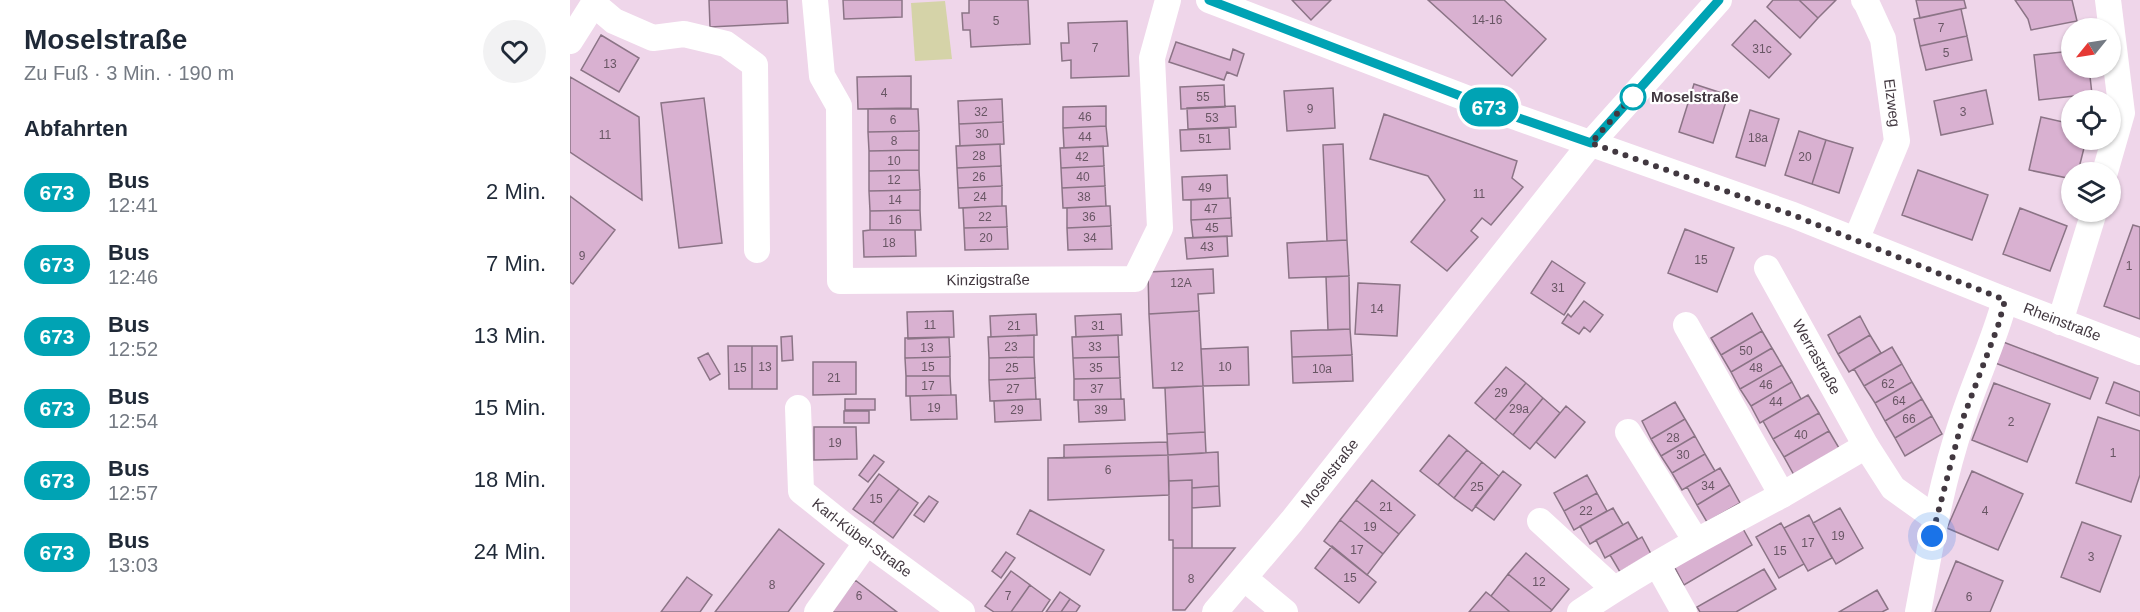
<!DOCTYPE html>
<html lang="de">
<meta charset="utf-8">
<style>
:root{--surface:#fff;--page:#f2f2f3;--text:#1f2937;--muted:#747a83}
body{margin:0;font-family:Helvetica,sans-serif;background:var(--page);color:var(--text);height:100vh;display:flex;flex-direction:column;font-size:22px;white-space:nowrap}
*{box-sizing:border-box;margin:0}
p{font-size:20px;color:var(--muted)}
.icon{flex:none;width:33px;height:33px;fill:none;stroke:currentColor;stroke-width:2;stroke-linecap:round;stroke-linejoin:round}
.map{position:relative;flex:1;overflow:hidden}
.details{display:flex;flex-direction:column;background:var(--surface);width:570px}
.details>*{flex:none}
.badge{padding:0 12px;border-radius:20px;font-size:21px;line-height:39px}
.needle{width:39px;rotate:240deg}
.tools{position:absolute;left:1491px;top:18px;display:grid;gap:12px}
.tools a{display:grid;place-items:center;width:60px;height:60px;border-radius:50%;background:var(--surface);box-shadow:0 2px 4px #0004;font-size:30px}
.you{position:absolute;width:30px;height:30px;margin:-15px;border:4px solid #fff;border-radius:50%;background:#1a73e8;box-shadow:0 0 0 9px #1a73e833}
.map>.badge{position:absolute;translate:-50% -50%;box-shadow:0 0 0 3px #fff}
h2{padding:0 24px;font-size:22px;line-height:54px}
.round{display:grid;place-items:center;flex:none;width:63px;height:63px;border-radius:32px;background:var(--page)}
.summary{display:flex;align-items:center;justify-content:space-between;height:102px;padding:0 24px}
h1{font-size:28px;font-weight:800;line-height:45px}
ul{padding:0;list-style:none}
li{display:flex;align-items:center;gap:18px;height:72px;padding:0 24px}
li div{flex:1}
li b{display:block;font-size:22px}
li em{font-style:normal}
li .badge{min-width:66px;font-weight:700;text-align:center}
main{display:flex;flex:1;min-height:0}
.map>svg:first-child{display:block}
.green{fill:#d5d3a8}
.building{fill:#d9b1d1;stroke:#8b7486;stroke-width:1.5}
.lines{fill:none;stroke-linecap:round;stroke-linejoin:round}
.minor{stroke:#fff;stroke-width:26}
.line-casing{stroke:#fff;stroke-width:14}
.line{stroke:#00a3b4;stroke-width:9}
.walk{stroke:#423840;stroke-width:6;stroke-dasharray:0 10.8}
.stop-dot{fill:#fff;stroke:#00a3b4;stroke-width:3}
.labels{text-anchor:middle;stroke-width:4.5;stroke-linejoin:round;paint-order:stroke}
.number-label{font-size:12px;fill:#685664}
.stop-label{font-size:15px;font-weight:bold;fill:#423840;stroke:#fff;text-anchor:start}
.street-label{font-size:15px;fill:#423840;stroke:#fff}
</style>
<main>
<section class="details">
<div class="summary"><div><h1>Moselstraße</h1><p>Zu Fuß · 3 Min. · 190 m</p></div><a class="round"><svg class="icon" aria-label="heart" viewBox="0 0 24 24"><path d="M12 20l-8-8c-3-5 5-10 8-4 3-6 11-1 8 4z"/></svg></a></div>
<h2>Abfahrten</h2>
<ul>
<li><span class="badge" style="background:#00a3b4;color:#fff">673</span><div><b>Bus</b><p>12:41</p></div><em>2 Min.</em></li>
<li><span class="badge" style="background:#00a3b4;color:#fff">673</span><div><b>Bus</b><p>12:46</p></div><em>7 Min.</em></li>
<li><span class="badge" style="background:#00a3b4;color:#fff">673</span><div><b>Bus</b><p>12:52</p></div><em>13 Min.</em></li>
<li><span class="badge" style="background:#00a3b4;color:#fff">673</span><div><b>Bus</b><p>12:54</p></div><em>15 Min.</em></li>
<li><span class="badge" style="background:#00a3b4;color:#fff">673</span><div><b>Bus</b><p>12:57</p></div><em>18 Min.</em></li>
<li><span class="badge" style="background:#00a3b4;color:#fff">673</span><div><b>Bus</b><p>13:03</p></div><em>24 Min.</em></li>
</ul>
</section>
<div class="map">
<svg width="1570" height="612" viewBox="0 0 1570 612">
<rect width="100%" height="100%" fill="#efd6ea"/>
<path class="green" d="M375,1L382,59L345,61L341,3Z"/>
<path class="building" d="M139,0H217L218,23L140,27Z
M273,0H332V17L274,19Z
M399,0H458L460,44L401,47L400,30H393L392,13H399Z
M722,0H761L741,20Z
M858,0H934L976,39L942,76Z
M1203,0H1229L1248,18L1230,38L1197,7Z
M1229,0H1266L1248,18Z
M1346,0H1394L1396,8L1350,18Z
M1445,0H1502L1507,21L1461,30L1458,19Z
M1391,9L1397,36L1350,46L1344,19Z
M1185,20L1221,54L1199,78L1162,45Z
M557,21L559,76L501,78V60L492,61L491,43H499L498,23Z
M31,35L69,58L49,92L11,70Z
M1397,36L1402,60L1356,70L1350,46Z
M606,42L660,60L663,49L674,54L667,76L657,72L654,80L599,62Z
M1502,51V68H1519L1522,94L1469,100L1464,55Z
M341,76V108L288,109L287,77Z
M0,77L69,117L72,200L0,152Z
M1124,84L1158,95L1143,143L1109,132Z
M654,85L655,107L611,109L610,87Z
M763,88L765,128L717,131L714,91Z
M1416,90L1423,124L1371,135L1364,101Z
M134,98L152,243L109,248L91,103Z
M432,99L433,122L389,124L388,101Z
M536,106V126L493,128V107Z
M665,106L666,127L618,129L617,108Z
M298,109H348L349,131L298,132Z
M1180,110L1209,119L1195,166L1166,157Z
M814,114L947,161L942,178L953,187L921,225L912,218L901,231L908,237L877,271L841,242L875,200L858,176L800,159Z
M1471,117L1502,124V140H1516L1508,172H1502V179L1459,170Z
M433,122L434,144L390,146L389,124Z
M536,126L538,146L494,148L493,128Z
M659,128L660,149L611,151L610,130Z
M349,131V150L299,151L298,132Z
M1229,131L1256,140L1242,184L1215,175Z
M1256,140L1283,148L1269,193L1242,184Z
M430,144L431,166L387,168L386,146Z
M773,144L777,240L757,241L753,145Z
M533,146L534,166L491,168L490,148Z
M349,150V170L299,171V151Z
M431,166L432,186L388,188L387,168Z
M534,166L535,186L492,188L491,168Z
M349,170L350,190L299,191V171Z
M1348,170L1418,195L1402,240L1332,215Z
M657,175L658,198L613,200L612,177Z
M432,186V206L389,208L388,188Z
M535,186L536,206L493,208L492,188Z
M350,190V210L300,211L299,191Z
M0,196L45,230L3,284L0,282Z
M658,198H660L661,218L621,220V200Z
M432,206H436L437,227L394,228L393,208Z
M536,206H540L541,226L497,228V208Z
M1450,208L1497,226L1480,271L1433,254Z
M350,210L351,230H300V211Z
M661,218L662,236L623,238L621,220Z
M1563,225L1570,227V319L1534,306Z
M541,226L542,249L498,250L497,228Z
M437,227L438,249L395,250L394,228Z
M1115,229L1164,248L1147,292L1098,273Z
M300,230H345L346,256L294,257L293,231Z
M657,236L658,256L617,259L615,238Z
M777,240L779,276L719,278L717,243Z
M982,261L1015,283L994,315L961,293Z
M643,269L644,293L628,294L629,311L579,314L578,272Z
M779,276L780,329L758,330L756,277Z
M788,283L830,285L827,336L785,334Z
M1014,301L1033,315L1020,332L1014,327L1009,334L992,323L998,314L1001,317Z
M383,311L384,337L338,339L337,312Z
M629,311L633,386L583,388L579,314Z
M1182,313L1192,331L1151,355L1141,338Z
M466,314L467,335L421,337L420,316Z
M551,314L552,335L506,337L505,316Z
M1290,316L1300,335L1268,354L1258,335Z
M780,329L782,355L722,357L721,331Z
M1192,331L1202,348L1161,372L1151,355Z
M464,335V357L419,358L418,337Z
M548,335L549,357L503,358L502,337Z
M1300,335L1311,353L1279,372L1268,354Z
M222,336L223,360L212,361L211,337Z
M379,337L380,357L335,358V338Z
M1428,340L1528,378L1520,399L1420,361Z
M158,346H182V389H159Z
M182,346H207V389H182Z
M678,347L679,385L633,386L631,349Z
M1322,347L1332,364L1294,386L1284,369Z
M1202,348L1212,365L1170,389L1161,372Z
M138,353L150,374L140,380L128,358Z
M782,355L783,381L723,383L722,357Z
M380,357V376H336L335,358Z
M464,357L465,378L419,380V358Z
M549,357L550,378L504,379L503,358Z
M243,362H286V394L243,395Z
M1332,364L1342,382L1305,403L1294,386Z
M1212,365L1222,382L1181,406L1170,389Z
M936,367L956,383L925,420L905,403Z
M336,376H380L381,395L336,396Z
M465,378L466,399L420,401L419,380Z
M550,378L551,399L504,400V379Z
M1222,382L1231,399L1190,423L1181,406Z
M1342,382L1352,399L1315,421L1305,403Z
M1544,382L1570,392V416L1536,403Z
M956,383L973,398L943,435L925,420Z
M1424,383L1480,404L1457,462L1402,440Z
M633,386L635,432L597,434L595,388Z
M381,395H386L387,419L341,420L340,396Z
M1238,395L1249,413L1203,439L1193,421Z
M973,398L990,413L960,449L943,435Z
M275,399H305V410H275Z
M470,399L471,420L425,422L424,401Z
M554,399L555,420L509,422L508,400Z
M1352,399L1362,416L1325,438L1315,421Z
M1105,402L1115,419L1081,439L1072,421Z
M996,406L1015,422L985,458L966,442Z
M274,411H299V423H274Z
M1249,413L1259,431L1214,457L1203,439Z
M1362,416L1372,434L1335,456L1325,438Z
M1528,417L1570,431V475L1561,502L1506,483Z
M1115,419L1125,436L1091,456L1081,439Z
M244,427H286L287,459L244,460Z
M1259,431L1269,448L1224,475L1214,457Z
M635,432L636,453L598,455L597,434Z
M879,435L897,450L868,485L850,471Z
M1125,436L1135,454L1102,473L1091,456Z
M597,442L598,455L494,458V445Z
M897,450L912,462L884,498L868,485Z
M648,452L649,486L622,488V480L599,481L598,455Z
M1135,454L1145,471L1112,490L1102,473Z
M304,455L314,462L298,482L289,475Z
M598,455L599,495L478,500V458Z
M912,462L929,476L902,511L884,498Z
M1150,468L1160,485L1127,505L1117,487Z
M933,471L951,485L924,520L905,506Z
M1402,471L1453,494L1428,550L1377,528Z
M309,474L329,489L303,523L283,509Z
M1017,475L1027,493L994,511L984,493Z
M622,480V548H603V540H599V481Z
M802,480L845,515L829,534L786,500Z
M1160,485L1170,503L1137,522L1127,505Z
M649,486L650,506L622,508V488Z
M329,489L348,503L323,538L303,523Z
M1027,493L1037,511L1004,530L994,511Z
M359,496L368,502L354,522L344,515Z
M786,500L829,534L813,554L770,520Z
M1043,508L1053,525L1020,544L1010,526Z
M1270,508L1293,548L1266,564L1243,523Z
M460,510L534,550L520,575L447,534Z
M1239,515L1262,558L1238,571L1214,528Z
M770,520L813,554L797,575L754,541Z
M1058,522L1068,539L1035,558L1026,540Z
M1512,522L1551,536L1530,592L1491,577Z
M1211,523L1234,564L1209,578L1186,537Z
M1172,527L1182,545L1114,585L1104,566Z
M209,529L254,564L218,612H145Z
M1072,537L1081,554L1050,572L1040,555Z
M762,546L806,582L789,603L745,568Z
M603,548H665L615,610H603Z
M436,552L445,558L431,578L422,571Z
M956,553L999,589L982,610L938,574Z
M1386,561L1433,581L1420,612H1365Z
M1194,569L1206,589L1166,612H1130L1127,607Z
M441,571L460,585L441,612H424L415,606Z
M938,574L982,610L980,612H940L921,596Z
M117,577L142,595L130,612H91Z
M285,580L327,612H261Z
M460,585L480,600L472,612H441Z
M1307,590L1318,609L1312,612H1269Z
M490,592L500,599L491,612H476Z
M916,592L921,596L940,612H899Z
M500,599L510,606L506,612H491Z"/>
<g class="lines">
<g class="minor">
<path id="s1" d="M245,0L252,76L269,106L270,281L565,279L590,228L582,58L598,0"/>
<path id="s2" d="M639,0L943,116L1223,215L1435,300L1570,352"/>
<path d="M24,4L44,21L83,38L114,34L156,44L185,65L187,250"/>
<path d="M0,41L26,0"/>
<path d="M1535,172L1552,113L1538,0"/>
<path d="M1286,240L1327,141L1313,39L1297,4L1294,0"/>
<path id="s3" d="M1197,268L1296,446L1323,488L1365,518"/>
<path d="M1490,322L1524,212"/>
<path d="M1116,325L1212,495L1296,446"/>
<path id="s4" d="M228,408L231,491L276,527L392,612"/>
<path d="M1058,432L1126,541"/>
<path d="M970,521L1044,589"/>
<path d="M1087,564L1114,612"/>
<path d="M674,578L715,612"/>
<path d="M247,612L297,542"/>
<path id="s5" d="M645,612L722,521L1021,143L1149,0"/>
<path d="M1010,612C1075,568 1143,532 1212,495"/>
<path d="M1348,612C1360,548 1371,483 1392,421C1405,380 1424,342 1435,300"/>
</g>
</g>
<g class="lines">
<defs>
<path id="line" d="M639,0L943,116L1021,143L1149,0"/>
</defs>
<use href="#line" class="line-casing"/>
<use href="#line" class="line"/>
<path class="walk" d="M1063,97L1069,89L1021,143L1223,215L1435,300L1428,326L1392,421L1362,536"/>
</g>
<circle class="stop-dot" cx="1063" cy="97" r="12"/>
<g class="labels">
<g class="number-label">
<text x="917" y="24">14-16</text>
<text x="426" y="25">5</text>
<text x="1371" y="32">7</text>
<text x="525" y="52">7</text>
<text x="1192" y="53">31c</text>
<text x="1376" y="57">5</text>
<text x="40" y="68">13</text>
<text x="314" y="97">4</text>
<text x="633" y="101">55</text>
<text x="740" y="113">9</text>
<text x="411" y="116">32</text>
<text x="1393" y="116">3</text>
<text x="515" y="121">46</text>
<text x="642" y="122">53</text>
<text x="323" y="124">6</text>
<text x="412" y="138">30</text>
<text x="35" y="139">11</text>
<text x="515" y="141">44</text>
<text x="1188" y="142">18a</text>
<text x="635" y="143">51</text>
<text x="324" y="145">8</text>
<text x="409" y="160">28</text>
<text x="512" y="161">42</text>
<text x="1235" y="161">20</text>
<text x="324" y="165">10</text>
<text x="409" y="181">26</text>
<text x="513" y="181">40</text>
<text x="324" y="184">12</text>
<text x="635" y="192">49</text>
<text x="909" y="198">11</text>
<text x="410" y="201">24</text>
<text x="514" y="201">38</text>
<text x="325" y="204">14</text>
<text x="641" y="213">47</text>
<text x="415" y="221">22</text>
<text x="519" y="221">36</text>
<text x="325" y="224">16</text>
<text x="642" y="232">45</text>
<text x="416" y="242">20</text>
<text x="520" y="242">34</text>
<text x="319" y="247">18</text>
<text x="637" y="251">43</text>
<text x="12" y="260">9</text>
<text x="1131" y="264">15</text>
<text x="1559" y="270">1</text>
<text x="611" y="287">12A</text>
<text x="988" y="292">31</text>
<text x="807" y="313">14</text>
<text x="360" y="329">11</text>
<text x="444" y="330">21</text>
<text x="528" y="330">31</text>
<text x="441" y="351">23</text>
<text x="525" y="351">33</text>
<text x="357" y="352">13</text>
<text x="1176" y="355">50</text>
<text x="195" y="371">13</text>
<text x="358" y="371">15</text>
<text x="607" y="371">12</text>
<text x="655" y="371">10</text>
<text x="170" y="372">15</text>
<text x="442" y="372">25</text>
<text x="526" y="372">35</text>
<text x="1186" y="372">48</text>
<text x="752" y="373">10a</text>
<text x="264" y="382">21</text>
<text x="1318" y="388">62</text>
<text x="1196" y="389">46</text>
<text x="358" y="390">17</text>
<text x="443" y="393">27</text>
<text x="527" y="393">37</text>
<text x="931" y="397">29</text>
<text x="1329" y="405">64</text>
<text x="1206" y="406">44</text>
<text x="364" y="412">19</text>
<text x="949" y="413">29a</text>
<text x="447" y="414">29</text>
<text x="531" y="414">39</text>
<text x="1339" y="423">66</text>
<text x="1441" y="426">2</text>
<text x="1231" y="439">40</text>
<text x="1103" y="442">28</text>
<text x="265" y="447">19</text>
<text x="1543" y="457">1</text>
<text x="1113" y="459">30</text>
<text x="538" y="474">6</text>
<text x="1138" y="490">34</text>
<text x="907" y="491">25</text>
<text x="306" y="503">15</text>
<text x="816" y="511">21</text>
<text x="1016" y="515">22</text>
<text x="1415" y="515">4</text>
<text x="800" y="531">19</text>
<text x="1268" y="540">19</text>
<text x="1238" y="547">17</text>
<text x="787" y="554">17</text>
<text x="1210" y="555">15</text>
<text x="1521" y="561">3</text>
<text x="780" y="582">15</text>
<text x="621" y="583">8</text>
<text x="969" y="586">12</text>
<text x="202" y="589">8</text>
<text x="289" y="600">6</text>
<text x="438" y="600">7</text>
<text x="1399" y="601">6</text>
</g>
<g class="stop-label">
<text x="1081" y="102">Moselstraße</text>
</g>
<g class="street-label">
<text transform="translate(1322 103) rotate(83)" y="5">Elzweg</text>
<text dy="5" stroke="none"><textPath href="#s1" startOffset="434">Kinzigstraße</textPath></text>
<text dy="5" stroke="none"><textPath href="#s2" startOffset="912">Rheinstraße</textPath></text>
<text dy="5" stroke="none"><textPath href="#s3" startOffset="102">Werrastraße</textPath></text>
<text dy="5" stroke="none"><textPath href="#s5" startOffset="180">Moselstraße</textPath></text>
<text dy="5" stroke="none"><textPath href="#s4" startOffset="160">Karl-Kübel-Straße</textPath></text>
</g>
</g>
</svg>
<div class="tools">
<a><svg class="needle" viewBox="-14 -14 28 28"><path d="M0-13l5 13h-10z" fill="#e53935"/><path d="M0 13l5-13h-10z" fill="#747a83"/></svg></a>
<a><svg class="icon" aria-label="locate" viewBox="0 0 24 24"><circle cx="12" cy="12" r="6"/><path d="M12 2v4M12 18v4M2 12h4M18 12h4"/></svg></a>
<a><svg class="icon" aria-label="layers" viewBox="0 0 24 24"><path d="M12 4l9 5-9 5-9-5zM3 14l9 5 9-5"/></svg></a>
</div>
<div class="you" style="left:1362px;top:536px"></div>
<b class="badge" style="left:919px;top:107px;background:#00a3b4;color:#fff">673</b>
</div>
</main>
